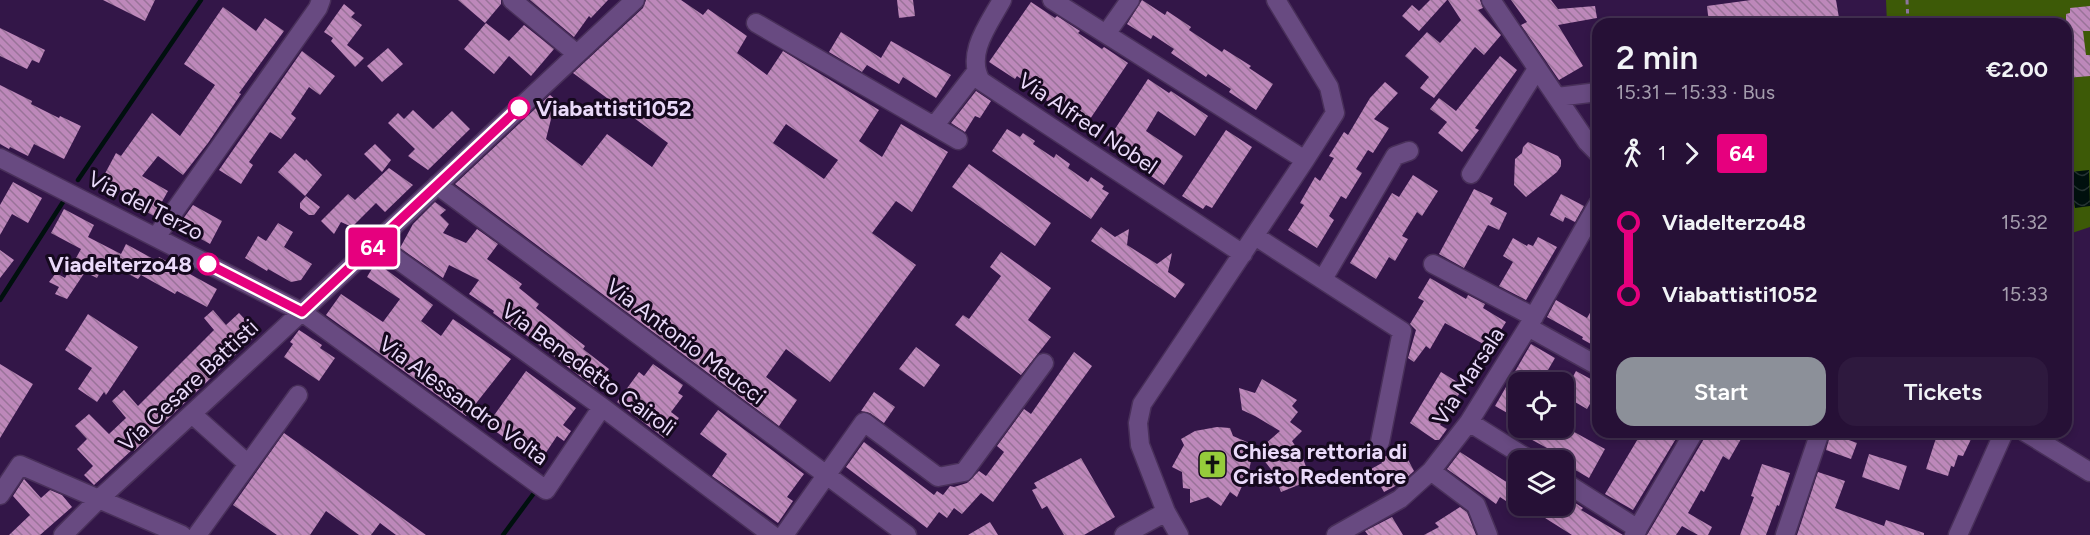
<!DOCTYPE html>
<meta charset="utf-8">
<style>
:root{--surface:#261036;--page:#2e193e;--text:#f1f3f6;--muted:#a49dad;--line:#423051;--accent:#8c9099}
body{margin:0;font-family:Figtree,sans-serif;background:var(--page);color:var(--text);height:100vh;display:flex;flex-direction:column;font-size:22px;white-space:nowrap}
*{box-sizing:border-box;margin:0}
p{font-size:20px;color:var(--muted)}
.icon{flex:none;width:33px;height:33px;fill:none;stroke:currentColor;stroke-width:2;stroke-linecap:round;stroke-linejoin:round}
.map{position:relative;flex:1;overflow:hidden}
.details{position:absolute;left:1592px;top:18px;width:480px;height:420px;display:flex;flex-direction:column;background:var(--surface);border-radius:18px;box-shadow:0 3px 9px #0003,0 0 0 2px var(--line)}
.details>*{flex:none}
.badge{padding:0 12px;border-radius:4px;font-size:21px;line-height:39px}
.tools{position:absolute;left:1508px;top:372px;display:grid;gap:12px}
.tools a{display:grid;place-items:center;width:66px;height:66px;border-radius:12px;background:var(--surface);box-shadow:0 3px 9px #0003,0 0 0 2px var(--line);font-size:30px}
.map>.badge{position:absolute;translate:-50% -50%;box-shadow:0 0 0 3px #fff}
.legs{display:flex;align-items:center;gap:9px;height:66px;padding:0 24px;font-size:20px}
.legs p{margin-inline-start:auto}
.head{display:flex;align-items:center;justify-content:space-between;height:102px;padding:0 24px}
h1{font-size:33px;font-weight:600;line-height:45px}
.cta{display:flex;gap:12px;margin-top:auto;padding:12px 24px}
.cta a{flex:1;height:69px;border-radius:18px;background:var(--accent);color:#fff;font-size:24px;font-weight:600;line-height:69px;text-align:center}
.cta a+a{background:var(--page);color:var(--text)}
ul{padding:0 24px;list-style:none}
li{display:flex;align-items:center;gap:21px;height:72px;font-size:22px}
li i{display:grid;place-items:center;width:9px;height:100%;margin:0 8px;background:currentColor}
li i::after{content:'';width:15px;height:15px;margin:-8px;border:4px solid;border-radius:50%;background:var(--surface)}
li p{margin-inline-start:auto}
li:first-child i{background:linear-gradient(#0000 50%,currentColor 0)}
li:last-child i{background:linear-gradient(currentColor 50%,#0000 0)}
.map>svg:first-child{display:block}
.green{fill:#3d5a07}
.water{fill:url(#water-waves)}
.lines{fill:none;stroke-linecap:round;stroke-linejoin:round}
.stream{stroke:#00100e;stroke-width:4.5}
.building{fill:url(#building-back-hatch);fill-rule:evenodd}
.minor-casing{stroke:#49305a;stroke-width:21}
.path{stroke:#8c759e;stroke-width:3;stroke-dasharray:4.5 4.5;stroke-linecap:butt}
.minor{stroke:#684a81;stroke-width:18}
.line-1-casing{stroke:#fff;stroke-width:14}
.line-1{stroke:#e6007e;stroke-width:9}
.stop-1-dot{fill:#fff;stroke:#e6007e;stroke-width:3}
.labels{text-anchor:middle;stroke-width:6;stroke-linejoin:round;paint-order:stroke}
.stop-label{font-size:22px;font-weight:bold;fill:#eadafa;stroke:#15091e;text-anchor:start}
.street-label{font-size:22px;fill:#eadafa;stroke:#15091e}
.poi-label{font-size:22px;font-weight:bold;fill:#eadafa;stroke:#15091e;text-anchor:start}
</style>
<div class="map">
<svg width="2090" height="535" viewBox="0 0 2090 535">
<defs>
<pattern id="water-waves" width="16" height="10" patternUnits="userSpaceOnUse" patternTransform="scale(1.5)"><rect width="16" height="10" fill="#00100e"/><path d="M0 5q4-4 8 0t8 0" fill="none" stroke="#253232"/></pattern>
<pattern id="building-back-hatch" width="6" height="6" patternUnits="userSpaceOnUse" patternTransform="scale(1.5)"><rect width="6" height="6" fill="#bd88ba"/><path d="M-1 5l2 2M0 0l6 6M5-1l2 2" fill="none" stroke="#997399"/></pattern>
</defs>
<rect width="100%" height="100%" fill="#331648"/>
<path class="green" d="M1886,0H2090V227L2066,235V24H1887Z"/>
<path class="water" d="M2089,170L2090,206L2075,208L2070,172Z"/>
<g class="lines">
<path class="stream" d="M78,180L201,0
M0,300L63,202
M503,535L537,489"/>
</g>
<path class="building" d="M103,0H155L145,21Z
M458,0H501V4L485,23Z
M530,0H608L591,18L589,16L574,37Z
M646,0H681L703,15L708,9L747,36L737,53L767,75L783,51L879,110L859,141L882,157L901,124L948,152L912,212L896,201L872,233L916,265L830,382L786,349L766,377L797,400L779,426L455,184L550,95L562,105L552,115L546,139L582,166L607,134L652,167L668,143L573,73L643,8ZM786,124L838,160L824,179L773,143Z
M897,0H913L915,16L899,18Z
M1142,0L1165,15L1167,11L1191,27L1189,30L1222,52L1224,49L1251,66L1249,68L1273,84L1256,110L1229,92L1231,89L1208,74L1206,77L1171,53L1174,49L1153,35L1151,39L1127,24Z
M1430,0H1447L1419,31L1402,16L1412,5L1419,11Z
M1448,0H1480L1483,8L1478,10L1501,35L1484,55L1475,47L1434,98L1420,88L1429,77L1405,56L1427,32L1440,43L1461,20Z
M1511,0H1551L1558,9L1595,6L1597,18L1558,25L1583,66L1559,80L1521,25L1527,22Z
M1751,0H1836L1840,24H1709L1707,6Z
M1031,2L1055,18L1057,16L1080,31L1078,33L1102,49L1104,47L1128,63L1088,122L1064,107L1061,110L1035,93L1037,90L1017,76L1015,79L989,62Z
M344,4L355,13L351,17L362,25L347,45L364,58L355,67L331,41L333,38L324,32Z
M2090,6V31H2083L2086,55H2090V76L2066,78V14L2070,13V8Z
M223,7L256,31L265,18L284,31L239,93L241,94L208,143L183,175L158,156L142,176L168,191L154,216L129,202L133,196L101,181L116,153L121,156L152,113L180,136L215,85L184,64Z
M486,23L509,41L524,25L554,49L531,76L509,56L494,74L464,49Z
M0,28L45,50L39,63L32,60L27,69L0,56Z
M841,32L881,58L891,41L951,75L936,98L903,77L899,84L867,65L862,72L829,52Z
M388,48L403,64L382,82L367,66Z
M302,51L335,76L320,95L309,87L291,114L296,118L281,139L270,132L249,162L253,165L241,184L219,170Z
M1500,56L1517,70L1475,128L1479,130L1462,152L1438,133L1447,122L1430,109L1439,98L1456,111Z
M1148,79L1169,93L1171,91L1208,116L1195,136L1158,111L1146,131L1183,156L1164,185L1151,176L1159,165L1122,141L1116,151L1105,144Z
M1385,82L1398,93L1374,119L1389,128L1373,153L1368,150L1356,169L1362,173L1346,199L1341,196L1329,216L1334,220L1317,248L1288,230L1304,205L1300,203L1315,177L1320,181L1334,158L1329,156L1344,132L1348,135L1370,98Z
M0,85L32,101L31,104L59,118L60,116L81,126L64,159L34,144L28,156L10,147L9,149L0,144Z
M976,91L991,101L980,118L975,116L965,132L951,123Z
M413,110L433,129L452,111L470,129L428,170L408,156L415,149L388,123L398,113L404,119Z
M1007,129L1020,137L1023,133L1035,141L1033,144L1054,158L1056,154L1070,164L1068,168L1088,182L1091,177L1104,186L1102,189L1109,193L1091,219L992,151Z
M1226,130L1252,147L1212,208L1206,205L1203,209L1182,196Z
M1528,142L1558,156L1561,160V166L1557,172L1526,197L1514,185L1515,159L1522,153L1523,147Z
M375,144L391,160L382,172L364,154Z
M295,153L305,161L306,159L322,175L305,196L278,172Z
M969,164L1051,223L1035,246L952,187Z
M389,168L413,185L385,212L376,203L352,227L341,222L334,234L321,221L348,194L355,200Z
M1413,175L1438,191L1422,216L1417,212L1402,236L1408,239L1395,261L1389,257L1376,279L1350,263L1392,193L1399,197Z
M13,182L42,198L28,223L12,214L0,235V205Z
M1474,189L1493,198L1490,204L1507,213L1499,230L1488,225L1464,268L1439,254Z
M1561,194L1584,206L1575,222L1565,217L1563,222L1550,215Z
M306,196L320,207L314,215H309L300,208V203Z
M435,202L446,210L440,215L449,224L443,233L466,243L477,229L498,244L487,259L522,284L519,288L539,304L536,308L585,346L583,349L609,369L594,387L517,328L516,330L493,313L494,311L469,294L479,280L449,265L443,278L400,248L413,224Z
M193,205L222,221L210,244L178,226Z
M64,209L94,225L88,237L121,254L126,244L157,261L159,257L217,289L207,307L177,291L175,294L141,275L138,279L105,262L97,278L85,272L67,299L55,294L59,287L49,282L56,273L65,278L81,249L51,233Z
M278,223L293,232L284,247L312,264L301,280L291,282L268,269L267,271L245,258L258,236L266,241Z
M1101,227L1115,237L1129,229L1127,245L1157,264L1172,253L1168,272L1185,284L1175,298L1091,241Z
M1538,237L1557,247L1526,300L1499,286L1513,262L1503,256L1513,238L1527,246L1528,244L1533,246Z
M0,250L14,260L0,278Z
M1001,252L1051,288L1028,320L1051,337L1021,375L955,325L963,315L969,319L1001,276L990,267Z
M376,262L433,305L421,321L441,336L453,319L511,359L466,416L326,315L341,294L383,322L400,299L367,277Z
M1430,278L1466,299L1468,295L1485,304L1483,308L1506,322L1498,335L1494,333L1487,346L1445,323L1430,349L1426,346L1414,362L1408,358L1416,330L1410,324L1424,301L1418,298Z
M1598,299V348L1582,339L1583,337L1547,317L1556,300L1587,318Z
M213,310L226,325L239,313L252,327L246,333L252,339L134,451L133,449L94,485L84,475L93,466L77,449L87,439L75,426L89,414L109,434L126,418L112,401L124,390L138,406L214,330L204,318Z
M88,314L138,347L106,395L104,392L97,402L78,389L92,368L65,350Z
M299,330L322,345L320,348L335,358L319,381L284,357L293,344L290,342Z
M1531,344L1555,358L1541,382H1518V419L1495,406Z
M916,347L940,365L924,387L899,369Z
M1074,352L1092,366L993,502L981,493L962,514L954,508L947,518L939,512L927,528L846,467L864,442L934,495L937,491L943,495L950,486L954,487L967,483L979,471L986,476L1004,452L997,446L1024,409L1031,414Z
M0,364L33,384L0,438Z
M653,364L683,385L678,393L683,396L671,412L679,418L664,438L617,402L639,372L644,376Z
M526,371L576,408L563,425L571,431L564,441L557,436L539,463L487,425Z
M1576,371L1598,383V390L1587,409L1563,395Z
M1441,372L1464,386L1440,425L1447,429L1439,440H1435L1410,423Z
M1262,379L1297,400L1292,406L1298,412L1290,422L1302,431L1292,441L1302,456L1311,480L1281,492L1273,472L1257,451L1280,431L1255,416L1242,410L1239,388L1255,393Z
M874,392L895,407L884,423L870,413L861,411Z
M718,410L804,474L787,497L793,501L778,523L712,476L727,454L700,434Z
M1217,427L1230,428L1233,436L1254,445L1249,471L1237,497L1230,492L1221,506L1208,497L1190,503V489L1183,488L1182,472L1172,467L1184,445L1181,439L1195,431Z
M1510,428H1567L1605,449L1589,478L1567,465L1569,460Z
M1642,432H1680L1633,510L1605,494Z
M1708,432H1745L1729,460L1723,456L1704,492L1701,490L1688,513L1712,527L1708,535H1698L1682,526L1676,535H1647Z
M1831,432H1848L1846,439L1857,443L1851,459L1826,450Z
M1938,432H1963L1973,435L1963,456L1958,455L1954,467L1951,466L1948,476L1926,469Z
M284,433L333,468L426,535H396L380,523L371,535H359L326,511L310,535H277L233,505Z
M1398,450H1403L1414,471L1401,483L1384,492L1371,469L1382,463L1380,459Z
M1460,452L1508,483L1518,469V509L1500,497L1496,504L1447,469Z
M1869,454L1907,466L1899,490L1862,477Z
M1081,458L1115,517L1084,535H1064L1047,506L1042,509L1032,490L1037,488L1034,483Z
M1762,464L1790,473L1779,506L1777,505L1766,535H1740L1754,497L1751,496Z
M1818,472L1845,481L1835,508L1884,526L1886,520L1924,533V535H1797Z
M24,479L41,498L50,490L62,495L72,507L40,535H9L30,515L13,496Z
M1563,495L1583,508L1581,510L1623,535H1572L1526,506H1563Z
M1460,507L1467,512L1476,535H1424L1439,527L1435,523Z
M1392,517L1403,535H1368L1365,531Z
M990,522L998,535H968Z"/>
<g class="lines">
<defs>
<path id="minor" d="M512,0L577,54
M1002,0C989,24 965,54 981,81L1243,254
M1052,0L1305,160
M1491,0L1587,142L1598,153
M756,23L958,140
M1106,34L1130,0
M1557,97L1598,92
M935,125L976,72
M0,158L302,312L546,490L602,407
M1471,174L1537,69
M437,185L907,535
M1255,236L1402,331L1380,442
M156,237L318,8L321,0
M376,244L602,407L772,535
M1433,264L1534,317
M1323,279L1395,156L1409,151
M1528,327L1598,366
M192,414L248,464
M1469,422L1530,460
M2025,432L2090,472
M1431,471L1476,505L1488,535
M1563,481L1638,529
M0,495L20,465L182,535
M1166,512L1140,445L1138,423L1142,404L1305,160L1335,113L1329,87L1276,0
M63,535L98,500C279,335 456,167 635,0
M197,535L298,395
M784,535L864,422L938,477L964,472L1044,363
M1124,535L1166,512L1179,535
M1336,535L1400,499L1431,471L1469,422L1528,327L1598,204
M1634,535L1694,432
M1785,535L1820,432
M1958,535L2004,432"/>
</defs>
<use href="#minor" class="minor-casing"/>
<path class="path" d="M1907,0L1908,24"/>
<use href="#minor" class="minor"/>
</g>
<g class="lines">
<defs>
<path id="line-1" d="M208,264L302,312L519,108"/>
</defs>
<use href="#line-1" class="line-1-casing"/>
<use href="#line-1" class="line-1"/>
</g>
<defs>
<symbol id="church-square" viewBox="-11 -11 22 22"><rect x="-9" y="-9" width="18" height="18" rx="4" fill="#95cc3b" stroke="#15091e"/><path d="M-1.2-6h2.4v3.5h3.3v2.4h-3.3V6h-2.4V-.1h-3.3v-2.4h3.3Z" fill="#111"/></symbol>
</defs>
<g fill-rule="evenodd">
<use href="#church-square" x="1196" y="448" width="33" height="33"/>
</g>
<g class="stop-1-dot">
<circle cx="519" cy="108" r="10"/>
<circle cx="208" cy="264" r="10"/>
</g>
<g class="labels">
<g class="stop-label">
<text x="536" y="116">Viabattisti1052</text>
<text x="192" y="272" text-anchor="end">Viadelterzo48</text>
</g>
<g class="street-label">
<text transform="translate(1088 123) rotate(34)" y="8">Via Alfred Nobel</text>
<text transform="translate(146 205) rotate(27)" y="8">Via del Terzo</text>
<text transform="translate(686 341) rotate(37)" y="8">Via Antonio Meucci</text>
<text transform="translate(589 369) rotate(36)" y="8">Via Benedetto Cairoli</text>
<text transform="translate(1468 376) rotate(-57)" y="8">Via Marsala</text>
<text transform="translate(188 385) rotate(-43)" y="8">Via Cesare Battisti</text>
<text transform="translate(464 400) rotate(36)" y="8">Via Alessandro Volta</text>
</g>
<g class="poi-label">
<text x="1233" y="459">Chiesa rettoria di<tspan x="1233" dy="25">Cristo Redentore</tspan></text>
</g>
</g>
</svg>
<div class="tools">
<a><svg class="icon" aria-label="locate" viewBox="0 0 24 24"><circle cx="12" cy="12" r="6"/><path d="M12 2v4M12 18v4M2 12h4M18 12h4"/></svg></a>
<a><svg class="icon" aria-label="layers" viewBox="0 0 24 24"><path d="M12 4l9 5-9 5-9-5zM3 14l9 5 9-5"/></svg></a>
</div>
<b class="badge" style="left:373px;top:247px;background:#e6007e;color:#fff">64</b>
<section class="details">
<div class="head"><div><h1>2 min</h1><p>15:31 – 15:33 · Bus</p></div><b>€2.00</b></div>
<div class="legs"><svg class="icon" aria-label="walk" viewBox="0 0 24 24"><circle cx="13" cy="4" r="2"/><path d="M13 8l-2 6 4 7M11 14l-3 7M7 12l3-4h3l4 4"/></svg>1<svg class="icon" aria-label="forward" viewBox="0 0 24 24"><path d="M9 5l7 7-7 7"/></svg><b class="badge" style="background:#e6007e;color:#fff">64</b></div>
<ul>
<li><i style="color:#e6007e"></i><b>Viadelterzo48</b><p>15:32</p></li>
<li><i style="color:#e6007e"></i><b>Viabattisti1052</b><p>15:33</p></li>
</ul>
<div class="cta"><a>Start</a><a>Tickets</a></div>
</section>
</div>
